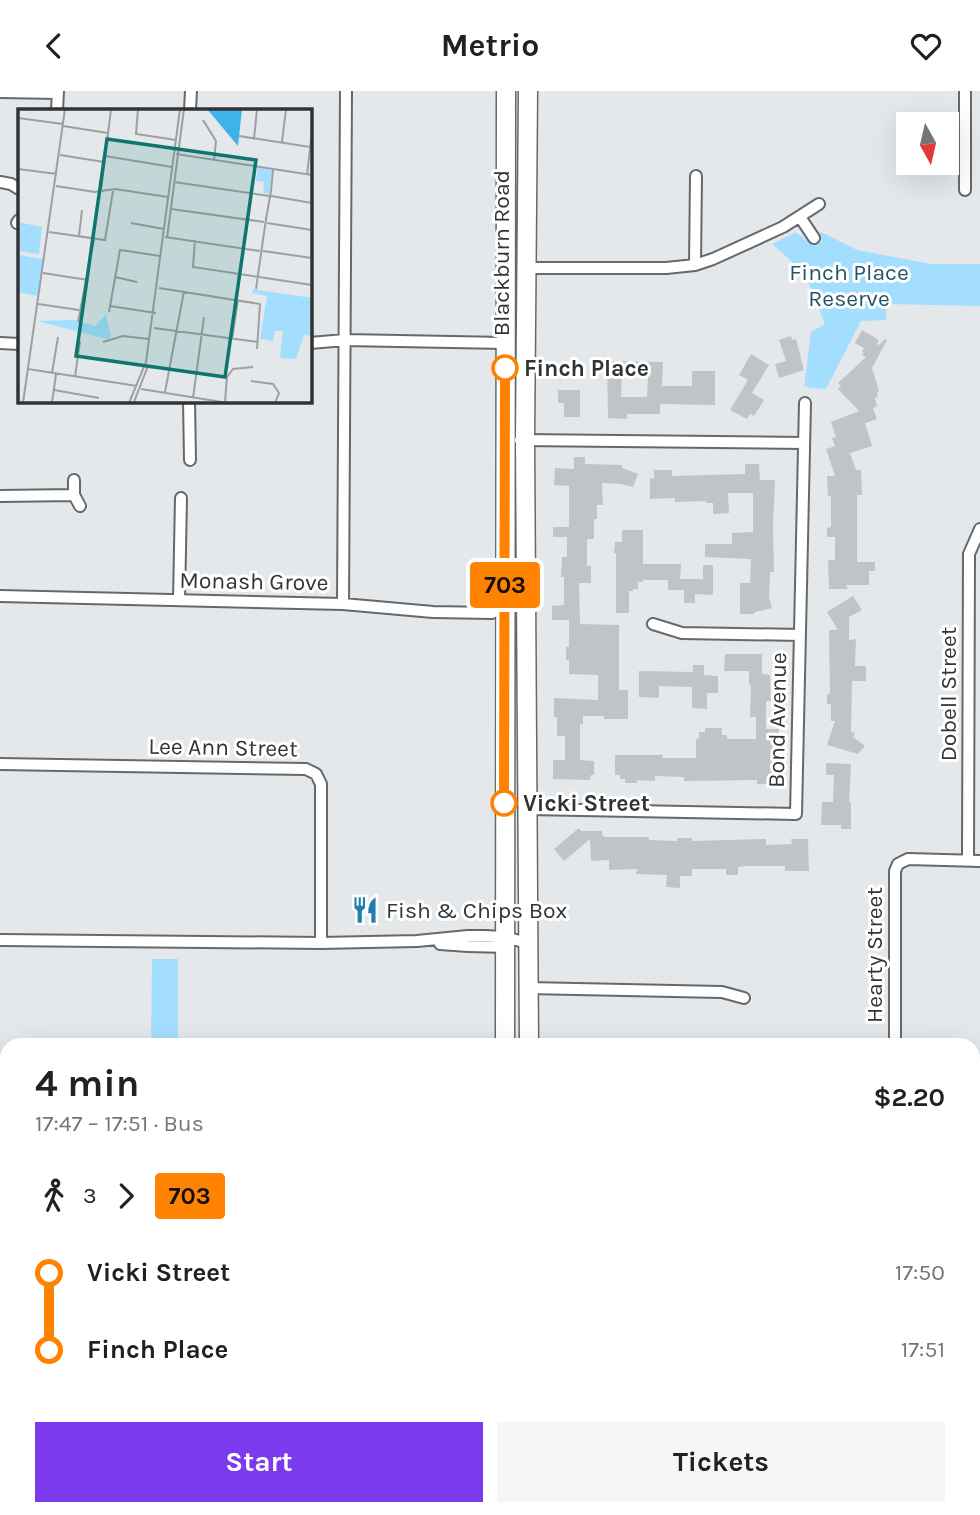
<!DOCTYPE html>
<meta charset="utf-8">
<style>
:root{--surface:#fff;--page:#f6f6f6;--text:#202124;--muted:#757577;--accent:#7c3aed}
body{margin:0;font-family:Karla,sans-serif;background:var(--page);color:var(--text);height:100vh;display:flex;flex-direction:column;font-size:26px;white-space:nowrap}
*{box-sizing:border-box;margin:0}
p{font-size:23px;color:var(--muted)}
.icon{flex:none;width:38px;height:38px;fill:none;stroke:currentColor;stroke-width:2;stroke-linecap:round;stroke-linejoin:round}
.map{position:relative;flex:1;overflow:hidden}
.sheet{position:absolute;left:0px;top:947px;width:980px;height:478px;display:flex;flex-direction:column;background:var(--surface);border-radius:21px 21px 0 0;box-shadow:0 7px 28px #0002}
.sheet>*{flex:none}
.badge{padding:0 14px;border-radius:5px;font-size:24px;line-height:46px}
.needle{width:46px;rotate:172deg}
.controls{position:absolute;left:896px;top:21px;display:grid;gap:14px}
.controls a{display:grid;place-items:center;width:63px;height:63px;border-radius:0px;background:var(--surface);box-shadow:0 7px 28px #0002;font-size:35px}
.map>.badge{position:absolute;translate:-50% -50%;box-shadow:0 0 0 4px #fff}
.legs{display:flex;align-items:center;gap:10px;height:77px;padding:0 35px;font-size:23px}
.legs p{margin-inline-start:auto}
.overview{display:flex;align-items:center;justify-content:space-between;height:119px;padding:0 35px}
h1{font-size:38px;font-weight:700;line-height:52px}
.primary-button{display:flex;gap:14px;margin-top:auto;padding:14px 35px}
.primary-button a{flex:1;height:80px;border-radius:0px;background:var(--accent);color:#fff;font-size:28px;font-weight:700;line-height:80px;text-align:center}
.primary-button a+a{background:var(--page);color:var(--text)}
ul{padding:0 35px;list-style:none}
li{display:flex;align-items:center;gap:24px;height:77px;font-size:26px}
li i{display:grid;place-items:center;width:10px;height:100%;margin:0 9px;background:currentColor}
li i::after{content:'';width:18px;height:18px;margin:-9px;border:5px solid;border-radius:50%;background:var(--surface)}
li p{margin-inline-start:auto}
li:first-child i{background:linear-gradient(#0000 50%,currentColor 0)}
li:last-child i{background:linear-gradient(currentColor 50%,#0000 0)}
header{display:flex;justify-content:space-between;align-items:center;height:91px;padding:0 35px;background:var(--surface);font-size:32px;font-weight:700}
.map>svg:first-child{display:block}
.green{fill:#a4defe}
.building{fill:#c0c4c6;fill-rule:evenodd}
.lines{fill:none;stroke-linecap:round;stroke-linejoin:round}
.street-casing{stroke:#65696b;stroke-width:14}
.primary-casing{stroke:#65696b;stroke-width:21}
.street{stroke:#fff;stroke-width:10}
.primary{stroke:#fff;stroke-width:18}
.line-1-casing{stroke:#fff;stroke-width:16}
.line-1{stroke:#ff8200;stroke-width:10}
.stop-1-dot{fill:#fff;stroke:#ff8200;stroke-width:3.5}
.labels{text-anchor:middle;stroke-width:6;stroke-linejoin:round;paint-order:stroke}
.street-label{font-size:23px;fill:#323334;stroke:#fff}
.park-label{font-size:23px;fill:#26546b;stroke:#fff}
.stop-label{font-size:23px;font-weight:bold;fill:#323334;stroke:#fff;text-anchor:start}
.poi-label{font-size:23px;fill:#323334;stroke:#fff;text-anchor:start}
.inset-road{fill:none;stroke:#9da0a2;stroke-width:2}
.view{fill:#0f766e;fill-opacity:0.15;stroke:#0f766e;stroke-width:3.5}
.inset-edge{fill:none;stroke:#323334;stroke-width:3.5}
</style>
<header><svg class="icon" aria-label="back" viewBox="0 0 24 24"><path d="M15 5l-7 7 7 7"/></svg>Metrio<svg class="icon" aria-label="heart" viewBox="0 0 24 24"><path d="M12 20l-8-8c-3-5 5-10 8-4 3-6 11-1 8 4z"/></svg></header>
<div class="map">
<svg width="980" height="1424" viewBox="0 0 980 1424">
<rect width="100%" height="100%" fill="#e4e8eb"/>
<path class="green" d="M796,141L807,150L821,141L857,159L931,173H980V215L886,213V229L861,230L826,298L804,296L811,241L825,233L808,191L790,169L772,153Z
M152,868H178V954H151Z"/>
<path class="building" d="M862,239L879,249L877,253L879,254L885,248L887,249L872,277L879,300L877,301L878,305L875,307L877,315L873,317L877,328L865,332L872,355L850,362L856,379H861L862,404H857V471H875V480H869V494H846L848,498H829L828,469H835V446H827V437L831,436V405H828L827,385H835L826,358L835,355L832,347L836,346L831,331L859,320L838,298L841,295L838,292L866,266L862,264L864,262L862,261L864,257L855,252Z
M791,245L792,249L796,248L804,279L779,287L775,273L786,270L779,249Z
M751,263L769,274L752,302L764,309L754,325L750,323L747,328L730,319L748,289L739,284Z
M607,270L663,271L662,295H692V280H715V314L660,313V323H627V328L608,327ZM622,284L648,285L647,306H621Z
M558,299H580V326H564V312H558Z
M574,366H585V373L622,374V377L638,383L633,396L621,393L602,392L603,414H597V428H594V448H587V475H591V492H579L580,533L619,534V599H628V628H604V625H583V633H580V669L594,670V684H591L590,689L553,688V669H565V645H557V626H554V607L598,609V584L569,583V569H566V556H569V529H552V515L564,514V486H561L562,466H567V446H553V436H569V395L554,394L555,377L574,378Z
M745,373H759L760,389H775L773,434L774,481H770L769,506L772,517L755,521L754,523H740V492H750L751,468L705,466V453H732V442L753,441V402H728L729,422L713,423V412H706V410L675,411V407L650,408V387L654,388V379H672V385L745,383Z
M622,439H643V473H681L680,488H703V474H713V504L695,503V512H684V499H668V489H643V491H638V498H633V500H629V522H616V462H614L615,451H622Z
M853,505L862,519L849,526V549L856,548L855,575H866V590H852L851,641L855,642L853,646L865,655L858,663L827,654L835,630H831V613H827V603H830L829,539H838L827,521Z
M725,563H762V583L770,584L771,610H766V638H779V660H777V685H772V693H757V689L684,690V686L655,685V690L637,689V692H625V688H620V684H615V664H663L662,667H696V648L699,647V641H705V637H722V644H727V648H756V626H750L751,594L749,593V580H724Z
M693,574H704V584L718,585V602H707V618L692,617V596L659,595V607L639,606V580L693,581Z
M826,672L851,673L849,711H851V738H841V734H821L822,711H833L834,684H826Z
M579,737L581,740H602V744L605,746H649V749L677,750V747H692V750L766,748V754L792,753L791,748H808L809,780H785V775H745L738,776V784H726V778H692V785H680V797L666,796L667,784L636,783L637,778L609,779V769L591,770L590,748L564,770L554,758Z"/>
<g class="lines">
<defs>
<path id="street" d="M965,0V99
M0,1L58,2
M57,19L58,0
M190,19L191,0
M0,91L11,93L19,98
M800,126L814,147
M17,132L19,129
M695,174L696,85
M525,177H666L695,174L713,168L783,136L819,113
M0,252L19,253
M310,252L345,249L505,252
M189,310L190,369
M520,349L804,352
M74,389V404L80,415
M0,405L74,404
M0,505L343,513L433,521L492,522L505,516
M179,509L181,407
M343,513L346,0
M653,533L682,542L800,544
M0,673L306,678L316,683L321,693V852
M528,718L796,723L805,312
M968,769L969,463L980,438
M0,849L321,852L417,850L468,845H485L504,846L528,852
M440,853L468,855L508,856
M528,897L722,901L744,907
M895,954V780L898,773L908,768L980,770
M0,1026H7
M973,1081L980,1078
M0,1200H7
M973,1272H980
M973,1354L974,1424
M0,1379H7
M269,1418V1424"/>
<path id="primary" d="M528,0L525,349L529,954
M505,954L506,0
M507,1418V1424
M532,1418V1424"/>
</defs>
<use href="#street" class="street-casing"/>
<use href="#primary" class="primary-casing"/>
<use href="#street" class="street"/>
<use href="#primary" class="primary"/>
</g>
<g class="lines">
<defs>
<path id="line-1" d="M504,712L505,277"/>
</defs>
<use href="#line-1" class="line-1-casing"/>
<use href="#line-1" class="line-1"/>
</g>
<defs>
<symbol id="restaurant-bare" viewBox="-9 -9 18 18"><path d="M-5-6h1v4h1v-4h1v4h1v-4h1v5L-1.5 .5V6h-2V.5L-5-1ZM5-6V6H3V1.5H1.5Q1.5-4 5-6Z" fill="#1d80ab" stroke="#fff" stroke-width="2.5" paint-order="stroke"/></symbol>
</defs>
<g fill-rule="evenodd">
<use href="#restaurant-bare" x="346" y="800" width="38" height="38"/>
</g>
<g class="stop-1-dot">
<circle cx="505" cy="277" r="12"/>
<circle cx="504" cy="712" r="12"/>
</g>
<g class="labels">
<g class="street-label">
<text transform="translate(501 162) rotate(-90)" y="8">Blackburn Road</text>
<text transform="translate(254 490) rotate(1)" y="8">Monash Grove</text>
<text transform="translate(948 603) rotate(-90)" y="8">Dobell Street</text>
<text transform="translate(777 629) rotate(-89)" y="8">Bond Avenue</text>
<text transform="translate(223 656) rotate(1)" y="8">Lee Ann Street</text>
<text transform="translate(874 864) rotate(-90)" y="8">Hearty Street</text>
</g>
<g class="park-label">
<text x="849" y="189">Finch Place<tspan x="849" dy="26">Reserve</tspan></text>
</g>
<g class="stop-label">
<text x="524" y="285">Finch Place</text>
<text x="523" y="720">Vicki Street</text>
</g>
<g class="poi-label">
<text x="386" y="827">Fish &amp; Chips Box</text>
</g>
</g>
<g transform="translate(18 18)">
<rect width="294" height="294" fill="#e4e8eb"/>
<path d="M240,58L254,61L251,85L245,84L246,73L238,72ZM0,113L24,118L21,145L0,142ZM0,146L26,150L20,187L0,183ZM235,180L294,189V227L286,226L278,250L262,249L265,222H257L255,232L242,230L249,187L234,184ZM88,205L93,228L89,230L19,212L57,211L77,217Z" fill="#a4defe"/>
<path d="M189,0H224L220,37Z" fill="#3eb3ea"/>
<path class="inset-road" d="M120,0L118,25L158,31M0,9L45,15M185,11L198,32L196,52M45,17L90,24M221,27L292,38M236,30L239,0M264,33L268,0M158,45L294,66M42,46L86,53M87,47L154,58M0,60L39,65M289,66L294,23M156,73L251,87M38,77L77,83M83,82L93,0M253,82L255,61M76,83L97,80L150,88M253,87L294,94M153,100L246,113M248,110L253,82M113,114L146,120M249,114L294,121M31,123L87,131L95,82M61,127L64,101M147,128L242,142M149,129L166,0M177,131L175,158L294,176M245,142L294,149M25,164L70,171M97,168L119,173M141,179L242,195L239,240M238,180L248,110M20,195L61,201M92,197L138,204M91,203L102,141L142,147M60,213L76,130M136,219L239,233M214,230L220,191M85,233L105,227L131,230M10,260L119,277M34,264L40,228M57,268L62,232M233,272L255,275L261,284L257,294M123,280L210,294M36,281L81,289M147,283L166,182M175,289L186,208M116,293L130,257M207,293L209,268L215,260L235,258M5,294L47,0M34,294L38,265M111,294L128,253L162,0"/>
<path class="view" d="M89,30L238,51L207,268L58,247Z"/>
<rect width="294" height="294" class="inset-edge"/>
</g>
</svg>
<div class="controls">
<a><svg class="needle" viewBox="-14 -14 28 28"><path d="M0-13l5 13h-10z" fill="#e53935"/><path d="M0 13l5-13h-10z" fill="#757577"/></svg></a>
</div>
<b class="badge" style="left:505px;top:494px;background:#ff8200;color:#111">703</b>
<section class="sheet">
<div class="overview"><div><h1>4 min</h1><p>17:47 – 17:51 · Bus</p></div><b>$2.20</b></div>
<div class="legs"><svg class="icon" aria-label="walk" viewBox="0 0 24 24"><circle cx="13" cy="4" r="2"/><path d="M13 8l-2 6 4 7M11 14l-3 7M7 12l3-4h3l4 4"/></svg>3<svg class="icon" aria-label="forward" viewBox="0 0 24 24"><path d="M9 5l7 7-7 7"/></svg><b class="badge" style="background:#ff8200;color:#111">703</b></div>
<ul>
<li><i style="color:#ff8200"></i><b>Vicki Street</b><p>17:50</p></li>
<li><i style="color:#ff8200"></i><b>Finch Place</b><p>17:51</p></li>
</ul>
<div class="primary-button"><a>Start</a><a>Tickets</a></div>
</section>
</div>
